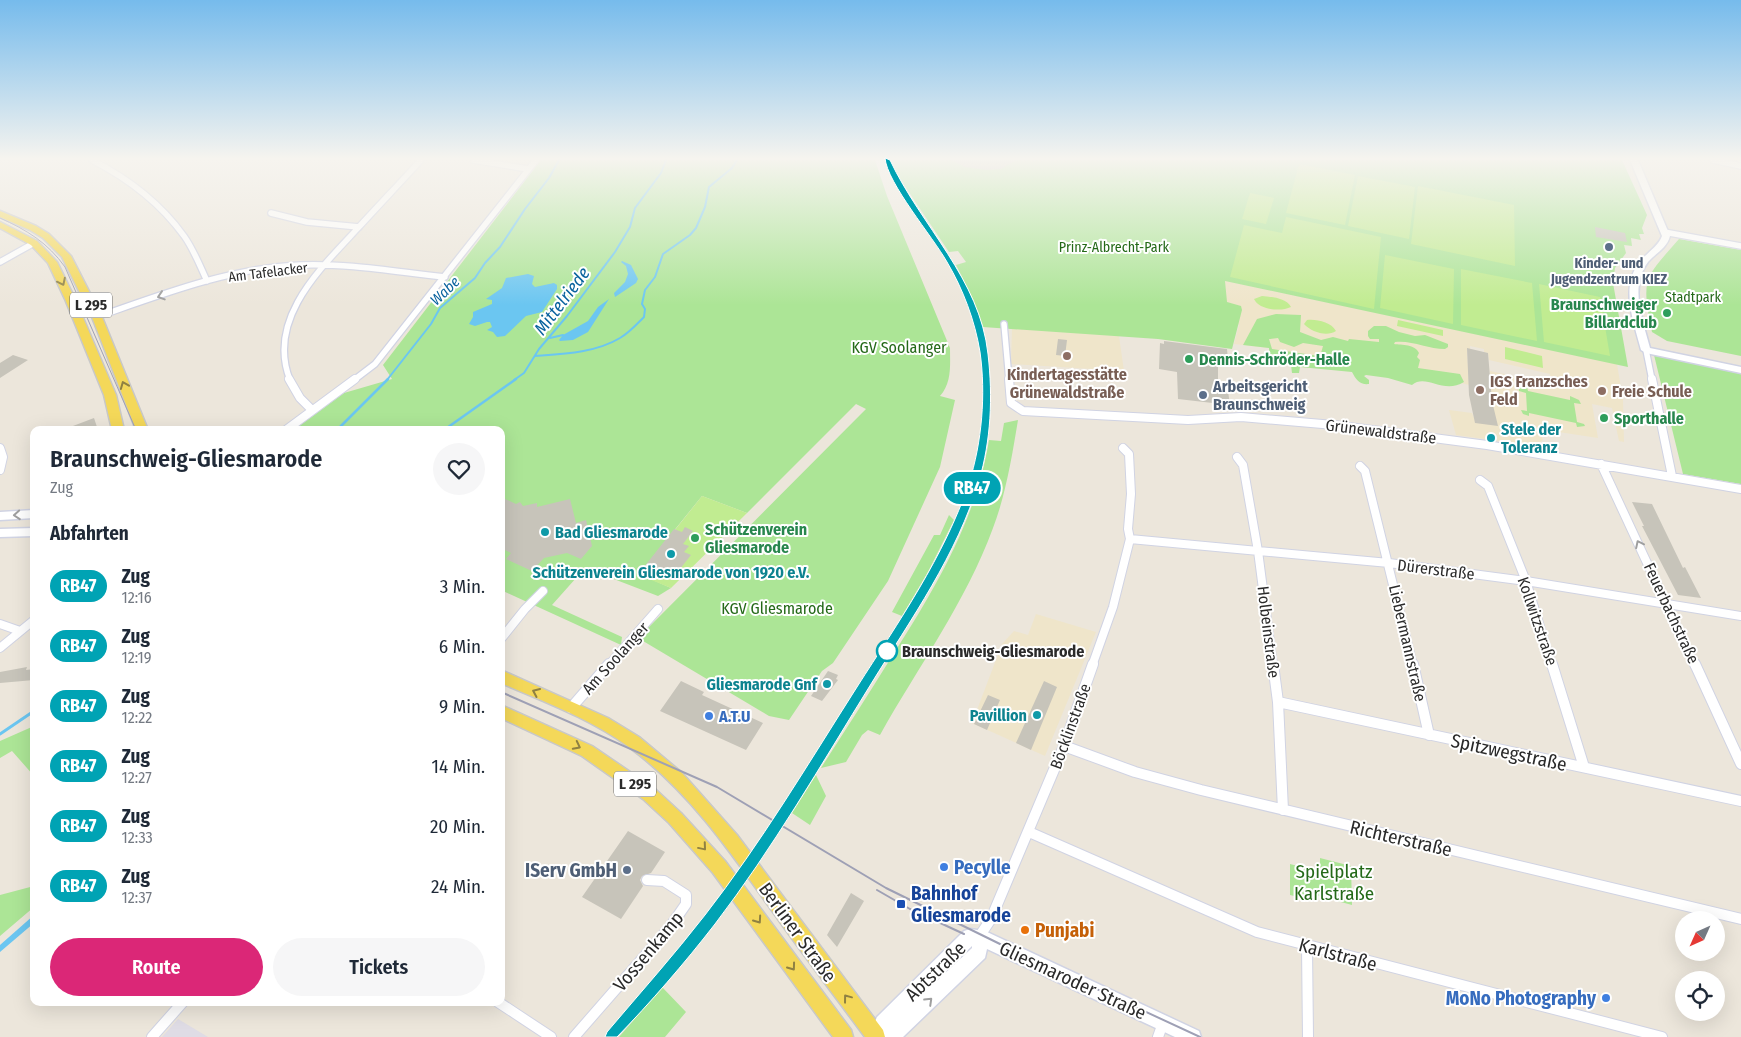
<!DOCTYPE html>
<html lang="de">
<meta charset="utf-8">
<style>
:root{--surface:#fff;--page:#f6f6f7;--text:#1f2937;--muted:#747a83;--accent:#db2777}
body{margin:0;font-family:"Fira Sans Condensed",sans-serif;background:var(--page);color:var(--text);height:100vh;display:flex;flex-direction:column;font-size:19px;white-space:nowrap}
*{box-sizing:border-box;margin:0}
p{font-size:16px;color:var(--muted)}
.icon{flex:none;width:28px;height:28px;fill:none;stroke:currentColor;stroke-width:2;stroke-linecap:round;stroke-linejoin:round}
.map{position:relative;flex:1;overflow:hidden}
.drawer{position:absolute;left:30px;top:426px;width:475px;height:580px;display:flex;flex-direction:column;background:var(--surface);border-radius:10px;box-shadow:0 5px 20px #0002}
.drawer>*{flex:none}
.badge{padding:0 10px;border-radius:16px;font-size:18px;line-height:32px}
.needle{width:32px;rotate:225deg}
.controls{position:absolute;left:1675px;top:911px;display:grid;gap:10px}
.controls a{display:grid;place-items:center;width:50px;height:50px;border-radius:50%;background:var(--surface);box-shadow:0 5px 20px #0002;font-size:25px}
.map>.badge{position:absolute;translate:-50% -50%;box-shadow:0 0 0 2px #fff}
h2{padding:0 20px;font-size:19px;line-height:45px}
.round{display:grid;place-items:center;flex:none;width:52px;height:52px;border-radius:26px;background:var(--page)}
.summary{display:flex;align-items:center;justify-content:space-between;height:85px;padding:0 20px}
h1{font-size:24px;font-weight:600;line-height:38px}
.action{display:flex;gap:10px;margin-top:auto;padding:10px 20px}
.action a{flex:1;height:58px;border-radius:30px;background:var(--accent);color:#fff;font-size:20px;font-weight:600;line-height:58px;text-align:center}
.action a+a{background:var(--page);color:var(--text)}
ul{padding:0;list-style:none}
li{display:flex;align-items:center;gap:15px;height:60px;padding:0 20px}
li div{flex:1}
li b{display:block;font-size:19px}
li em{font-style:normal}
li .badge{min-width:55px;font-weight:700;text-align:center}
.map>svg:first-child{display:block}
.industrial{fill:#dfdce5}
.education{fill:#efe5ca}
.green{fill:#ace596;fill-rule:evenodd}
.pitch{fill:#c1ec91}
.water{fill:#6bc6f1}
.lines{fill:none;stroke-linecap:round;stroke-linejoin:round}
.stream-far2{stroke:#6bc6f1;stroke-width:2}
.stream-far1{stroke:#6bc6f1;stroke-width:2.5}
.stream{stroke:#6bc6f1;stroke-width:3}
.building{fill:#c7c4ba}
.street-far2-casing{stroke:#d0d3e3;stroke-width:8}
.street-far1-casing{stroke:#d0d3e3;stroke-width:10}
.street-casing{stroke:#d0d3e3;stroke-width:12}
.secondary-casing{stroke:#d0d3e3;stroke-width:3}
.primary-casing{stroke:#c8c8c8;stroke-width:3}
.street-far2{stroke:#fff;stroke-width:5.5}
.street-far1{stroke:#fff;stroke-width:8}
.street{stroke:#fff;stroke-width:10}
.secondary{fill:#fff;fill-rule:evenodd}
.primary{fill:#f4d859;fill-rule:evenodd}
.tram-far1{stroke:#9ea0b5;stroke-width:1}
.tram{stroke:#9ea0b5;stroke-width:2}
.rail-far2{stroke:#9ea0b5;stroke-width:2}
.rail-far1{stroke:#9ea0b5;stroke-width:2.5}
.rail{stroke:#9ea0b5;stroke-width:3}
.oneway{stroke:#8f8142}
.oneway2{stroke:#9f9f9f}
.line{fill:#00a3b4;stroke:#fff}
.service-dot{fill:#5c6f8a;stroke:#fff;stroke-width:2}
.leisure-dot{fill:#2e9e5b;stroke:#fff;stroke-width:2}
.education-dot{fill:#8d6e63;stroke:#fff;stroke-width:2}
.culture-dot{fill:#0f9aa8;stroke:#fff;stroke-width:2}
.stop-dot{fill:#fff;stroke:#00a3b4;stroke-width:2.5}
.shop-dot{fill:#3f7fe0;stroke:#fff;stroke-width:2}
.transit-dot{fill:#1a4fb4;stroke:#fff;stroke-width:2}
.food-dot{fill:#e8710a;stroke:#fff;stroke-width:2}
.labels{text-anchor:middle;stroke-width:4;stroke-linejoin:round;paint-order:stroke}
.far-park-label{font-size:14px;fill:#246918;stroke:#fff}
.far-service-label{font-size:14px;font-weight:bold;fill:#4e5e75;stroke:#fff}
.far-street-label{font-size:14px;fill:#2a2a2a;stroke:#fff}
.far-water-label{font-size:15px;font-style:italic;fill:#0a639e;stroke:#fff}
.shield{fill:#fff;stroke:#6a6a6a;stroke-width:1}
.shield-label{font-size:15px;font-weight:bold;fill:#2a2a2a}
.leisure-label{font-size:16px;font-weight:bold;fill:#27864d;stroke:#fff;text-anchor:start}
.park-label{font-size:16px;fill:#246918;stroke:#fff}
.education-label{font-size:16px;font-weight:bold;fill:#785e54;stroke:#fff;text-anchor:start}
.service-label{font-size:16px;font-weight:bold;fill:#4e5e75;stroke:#fff;text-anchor:start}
.culture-label{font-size:16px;font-weight:bold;fill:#0d838f;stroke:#fff;text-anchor:start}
.street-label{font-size:16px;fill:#2a2a2a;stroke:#fff}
.stop-label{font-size:16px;font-weight:bold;fill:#2a2a2a;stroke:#fff;text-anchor:start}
.shop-label{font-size:16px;font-weight:bold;fill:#366cbe;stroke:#fff;text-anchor:start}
.water-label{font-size:18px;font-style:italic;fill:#0a639e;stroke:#fff}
.near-street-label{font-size:19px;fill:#2a2a2a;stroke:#fff}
.near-shop-label{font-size:19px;font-weight:bold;fill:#366cbe;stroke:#fff;text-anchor:start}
.near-service-label{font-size:19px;font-weight:bold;fill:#4e5e75;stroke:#fff;text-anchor:end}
.near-park-label{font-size:19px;fill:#246918;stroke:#fff}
.near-transit-label{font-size:19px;font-weight:bold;fill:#164399;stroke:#fff;text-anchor:start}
.near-food-label{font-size:19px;font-weight:bold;fill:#c56008;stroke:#fff;text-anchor:start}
</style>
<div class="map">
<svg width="1741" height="1037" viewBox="0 0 1741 1037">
<rect width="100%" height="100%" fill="#ece6db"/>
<path class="industrial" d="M178,1019L208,1037H162Z"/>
<path class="education" d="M1217,279L1617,364L1623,400L1624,442L1619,441L1612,408L1592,404L1598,438L1539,429L1543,440L1536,445H1530L1456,435L1449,410L1472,413L1476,423L1492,401L1490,371L1551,384L1550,374L1489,360L1488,353L1484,352V349L1470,346V349H1467L1469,385L1437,377L1270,359L1269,348L1234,344L1239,325L1215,304Z
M1012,328L1119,336L1124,371L1011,364Z
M1036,614L1096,632L1045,756L972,723L1002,644L1014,631L1028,635Z"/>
<path class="green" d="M541,160H875L887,196L950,348C950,366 952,382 940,396L955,400L940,467L888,581L833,663L822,671L789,720L769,716L638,638L866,409L856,404L747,513L702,496L639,574L671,588L658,596L585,568L552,605L622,637L621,645L501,590V430L295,429L344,393L392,379L383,365Z
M889,160H1622L1647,215L1642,228L1644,234H1639L1641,240L1631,238L1632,246L1624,245L1626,253L1615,268L1613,283L1628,367L1225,281L1227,302L1241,306L1242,310L1232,349L1158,339L983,327L973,299L956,265L966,262L958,251L949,252L896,173Z
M1679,239L1741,250V356L1667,341L1652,332C1641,278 1644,279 1679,239Z
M1276,314L1301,315L1300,332L1321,340L1333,337L1348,341L1349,339L1379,342V339H1370L1368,336V331L1374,326H1386L1399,332L1415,336L1425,335L1448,344V347L1445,349C1428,349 1412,340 1395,342L1394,344C1402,345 1415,344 1419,353L1417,357L1420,360L1418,368L1460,374L1464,382C1443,395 1426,373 1412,385L1388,378L1366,375L1364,376L1369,380V384C1360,385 1356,380 1352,372L1300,367L1299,373H1292L1291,365L1270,362L1269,348L1243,345L1257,319ZM1278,338L1280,342L1294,347L1303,343L1323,346L1321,353L1326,357L1272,349L1269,339Z
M1654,355L1741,374V484L1683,474Z
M1523,386L1527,387L1528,391L1570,400V396L1579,400L1581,404L1574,403L1577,422L1584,424L1585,426L1577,427L1576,423L1529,413V416L1523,414L1521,410L1527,411L1526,393L1519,391V388Z
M1018,420C1012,456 1006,494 993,528C966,602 918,667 880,735L868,730L862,735L846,762L821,768C844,732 867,697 889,661C933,592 976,522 989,440L1001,441L1004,423Z
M949,515L954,520L928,572L902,616L892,612L934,535H940Z
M34,726V776L12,751L0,758V741Z
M816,775L826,796L810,825L792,813Z
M1320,858L1351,866L1352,905L1311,894V900L1290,895V864L1320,872Z
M34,886V907L0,936V895Z
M662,987L686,1012L665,1037H619Z"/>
<path class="pitch" d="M1299,164L1355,175L1345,225L1286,213Z
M1358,176L1415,187L1409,239L1348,226Z
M1418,186L1514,205L1515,266L1411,244Z
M1250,193L1274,198L1266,224L1242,219Z
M1286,217L1381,237L1374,309L1230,277L1244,225L1282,233Z
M1385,255L1454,269L1453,324L1380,308Z
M1461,269L1532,283L1537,341L1461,325Z
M1539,284L1600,297L1610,356L1544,342Z
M1262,296C1272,297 1286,298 1291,307C1281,312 1259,310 1254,299Z
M1307,320C1317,319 1331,322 1336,331C1327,337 1311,332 1304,324Z
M1398,320L1443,330V336L1397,326Z
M1505,347L1542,356L1543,368L1505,359Z
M702,496L747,513L671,588L639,575Z"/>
<path class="water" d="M622,261L631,265L638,279L636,283L615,297L614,293L625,282L628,274L626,266L621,262Z
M528,274L534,276L532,284L535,287L554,283L557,285V289L542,312L526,316L505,336L497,337L493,332L487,330L492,327L490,322H487L475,326L469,324L473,317V312L492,304V300L486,299L502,288L506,278Z
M609,299L588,332L573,340L560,341L559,340L563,335L588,321L598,307Z
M34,915V923L0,952V945Z"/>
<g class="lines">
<path class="stream-far2" d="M550,338L563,335
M535,356C563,354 595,353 620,338C629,333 637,324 644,317L645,309L642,304L645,290L655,277L663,254L690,235L696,228L705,207L709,187L732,168L737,160
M387,380L431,324L440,308L475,278L485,263L500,247L525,209L549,178L559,160
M514,380L524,373L539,349L567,316L615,252L630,227L635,208L661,173L666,160"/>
<path class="stream-far1" d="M337,430L388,379
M444,430L516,379"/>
<path class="stream" d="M0,734L34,711"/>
</g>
<path class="building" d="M952,160H1016L1001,169L987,170L965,167Z
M1595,227L1625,233L1627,242L1596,237Z
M1058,339L1067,340L1065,356L1056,355Z
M1164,341L1227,349L1228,360L1218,359V390L1228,391L1230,405L1178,399L1177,372L1159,369L1160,343L1164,344Z
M1467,348L1488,353L1492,401L1498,426L1475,423L1469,395Z
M13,355L28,360L0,378V363Z
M94,418L98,430H65V429Z
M501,497L516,504L520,502L523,506L537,503V507L570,499L576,523L586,520L592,546L581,559L567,553L544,558L532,571L506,559L511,553L505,550L504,542L501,540Z
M1632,502L1652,504L1683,568L1685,567L1701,598L1678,595L1642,526H1644Z
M685,527L693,531L683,544L689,546L684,552L691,555L672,579L644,567L674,529L682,532Z
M27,667L26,670L34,669V680L0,683V672Z
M828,671L838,675L836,679L838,680L822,701L811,696Z
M681,681L704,692L702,695L763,723L746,750L660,711Z
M1044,681L1057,687L1031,750L1016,743Z
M988,695L1000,700L987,730L974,724Z
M628,831L665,852L651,873L642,876L640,880L643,886L621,919L582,897Z
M851,893L864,901L837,947L827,935Z"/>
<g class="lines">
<defs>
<path id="street-far2" d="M92,160C127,178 161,204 184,236C194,250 200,266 207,281
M473,160L528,169
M1713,160L1741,166
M271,213L307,222L359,227
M1664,232L1741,246
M0,262L34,243
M97,317C163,294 230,268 300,265C348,263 397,272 445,277
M1004,324L1009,380
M1646,350L1652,380
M290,380C266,319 321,268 358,228C379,205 400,183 421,160
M354,380L375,364L536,160"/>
<path id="street-far1" d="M289,379L300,398L312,410
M1009,379L1011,403L1023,411L1188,420L1241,417L1334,425L1487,445L1741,489
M1652,379L1672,476
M286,430L355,379
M0,448L3,457L0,470
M1237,457L1243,465L1258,551L1273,666
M1601,464L1695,666
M1360,466L1365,471L1413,666
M1480,480L1488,486L1526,581L1552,666
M1130,539L1389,563L1526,581L1741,616
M0,624L20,631
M501,639L525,609L543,591
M0,648L34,620
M608,666L658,609
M1092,666L1113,607L1130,539L1128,529L1131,494L1129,454L1123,448"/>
<path id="street" d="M1273,664L1278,702L1283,810
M1413,664L1429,735
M1552,664L1584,767
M1695,664L1741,764
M1278,702L1741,801
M571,708L609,664
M1064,746L1135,772L1201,790L1741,919
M1029,832L1257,932L1662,1037
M979,937L991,919L1064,746L1093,664
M1307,946L1308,1037
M498,1002L551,1037
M152,1037L183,1002
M574,1037L670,927L686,904V895L664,881L647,880
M1158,1037L1163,1023"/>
<path id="secondary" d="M1630,160H1638L1670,236C1667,248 1656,253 1648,262C1629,287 1643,321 1650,348L1741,367V373L1646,353L1641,350C1634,323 1620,287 1639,263C1646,253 1658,247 1662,236Z
M34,510V518L0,520V512Z
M34,528V536L0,537V529Z
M970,929L985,931L1199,1031L1201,1037H1175L987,949L985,958L903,1037H868L877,1017L964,931ZM972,946V948L924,993Z"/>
<path id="primary" d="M0,211L36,226L49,234L71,256L102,317L148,430H136L92,317L62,257L43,238L30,230L0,217Z
M0,222L37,241L57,262L75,299L116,395L124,430H112L104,395L65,299L48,263L31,245L0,228Z
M501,670L608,718L639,737L682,773L737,835L883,1030L885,1037H865C835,996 804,956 775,915C732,854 690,792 629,747C591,719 545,702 501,683Z
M501,705L592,746L655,789L681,813L725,861L851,1030L853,1037H833L713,873L669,823L643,799L582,756L501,718Z"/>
</defs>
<use href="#street-far2" class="street-far2-casing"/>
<use href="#street-far1" class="street-far1-casing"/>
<use href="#street" class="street-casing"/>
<use href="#secondary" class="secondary-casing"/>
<use href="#primary" class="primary-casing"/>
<use href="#street-far2" class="street-far2"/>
<use href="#street-far1" class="street-far1"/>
<use href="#street" class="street"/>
<use href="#secondary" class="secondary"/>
<use href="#primary" class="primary"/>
<path class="tram-far1" d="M0,218C27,230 48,243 65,267L136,430"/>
<path class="tram" d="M501,692L717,787L886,888L1002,945L1200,1037
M877,890L910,909L964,934"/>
<path class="rail-far2" d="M887,160C897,181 910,199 923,219C958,272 982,315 985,380"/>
<path class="rail-far1" d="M878,666C934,579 990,485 985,379"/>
<path class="rail" d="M612,1037C661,979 710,921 754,859C798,796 837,729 879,664"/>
</g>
<defs><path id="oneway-chevron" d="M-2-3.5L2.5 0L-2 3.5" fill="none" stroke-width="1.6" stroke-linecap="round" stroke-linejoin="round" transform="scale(1.25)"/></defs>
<g class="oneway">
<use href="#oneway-chevron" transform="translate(62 282) rotate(64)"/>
<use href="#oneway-chevron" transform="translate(124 385) rotate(-112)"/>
<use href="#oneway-chevron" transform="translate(536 692) rotate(-156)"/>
<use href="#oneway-chevron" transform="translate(577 746) rotate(27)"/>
<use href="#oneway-chevron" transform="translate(703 847) rotate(50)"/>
<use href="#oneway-chevron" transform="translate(758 920) rotate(55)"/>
<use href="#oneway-chevron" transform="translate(792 967) rotate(54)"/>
<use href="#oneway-chevron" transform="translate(847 998) rotate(-127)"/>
</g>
<g class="oneway2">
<use href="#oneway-chevron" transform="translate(161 296) rotate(162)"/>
<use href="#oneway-chevron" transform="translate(17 515) rotate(176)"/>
<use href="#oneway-chevron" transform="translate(1639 544) rotate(-116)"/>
<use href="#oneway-chevron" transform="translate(929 1001) rotate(-44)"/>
</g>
<linearGradient id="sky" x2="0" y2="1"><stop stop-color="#76bbec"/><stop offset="0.52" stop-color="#f6f4ef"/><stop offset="1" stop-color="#f6f4ef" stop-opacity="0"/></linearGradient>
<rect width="1741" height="305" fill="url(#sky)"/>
<path class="line" d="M885,158L890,160C921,226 980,279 988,354C993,397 991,440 979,481C957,555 911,619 871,684C821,765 773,848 715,924C684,964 650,1003 617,1037H605L607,1032C640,993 674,955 705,915C761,843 808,764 857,687C899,621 944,557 969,483C982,442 986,394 980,352C975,321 963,289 947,262C933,237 887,183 885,158Z"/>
<g class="service-dot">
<circle cx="1609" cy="247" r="5"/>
<circle cx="1203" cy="395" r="5"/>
<circle cx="627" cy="870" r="5"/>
</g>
<g class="leisure-dot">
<circle cx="1667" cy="313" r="5"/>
<circle cx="1189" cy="359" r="5"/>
<circle cx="1604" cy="418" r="5"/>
<circle cx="695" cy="538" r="5"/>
</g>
<g class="education-dot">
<circle cx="1067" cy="356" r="5"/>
<circle cx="1480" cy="390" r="5"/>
<circle cx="1602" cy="391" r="5"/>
</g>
<g class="culture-dot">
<circle cx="1491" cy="438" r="5"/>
<circle cx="545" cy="532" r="5"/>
<circle cx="671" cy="554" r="5"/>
<circle cx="827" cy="684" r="5"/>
<circle cx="1037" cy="715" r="5"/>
</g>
<circle class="stop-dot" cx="887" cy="651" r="10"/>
<g class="shop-dot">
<circle cx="709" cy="716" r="5"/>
<circle cx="944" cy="867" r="5"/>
<circle cx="1606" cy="998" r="5"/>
</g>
<rect class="transit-dot" x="896" y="899" width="10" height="10" rx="2.5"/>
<circle class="food-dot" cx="1025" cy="930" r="5"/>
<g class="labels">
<g class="far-park-label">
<text x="1114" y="252">Prinz-Albrecht-Park</text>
<text x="1693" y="302">Stadtpark</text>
</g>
<g class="far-service-label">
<text x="1609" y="268">Kinder- und<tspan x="1609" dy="16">Jugendzentrum KIEZ</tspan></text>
</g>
<g class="far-street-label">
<text transform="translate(268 272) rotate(-7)" y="5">Am Tafelacker</text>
</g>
<g class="far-water-label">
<text transform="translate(445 291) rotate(-44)" y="5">Wabe</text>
</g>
<g class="shield">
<rect x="70" y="292.5" width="42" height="25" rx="4"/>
<rect x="614" y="771.5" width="42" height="25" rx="4"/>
</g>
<g class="shield-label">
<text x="91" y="310">L 295</text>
<text x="635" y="789">L 295</text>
</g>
<g class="leisure-label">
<text x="1657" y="310" text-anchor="end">Braunschweiger<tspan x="1657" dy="18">Billardclub</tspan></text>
<text x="1199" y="365">Dennis-Schröder-Halle</text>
<text x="1614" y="424">Sporthalle</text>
<text x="705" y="535">Schützenverein<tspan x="705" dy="18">Gliesmarode</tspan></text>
</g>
<g class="park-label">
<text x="899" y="353">KGV Soolanger</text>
<text x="777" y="614">KGV Gliesmarode</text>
</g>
<g class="education-label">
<text x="1067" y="380" text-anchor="middle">Kindertagesstätte<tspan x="1067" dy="18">Grünewaldstraße</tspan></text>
<text x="1490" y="387">IGS Franzsches<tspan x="1490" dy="18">Feld</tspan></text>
<text x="1612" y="397">Freie Schule</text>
</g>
<g class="service-label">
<text x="1213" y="392">Arbeitsgericht<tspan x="1213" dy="18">Braunschweig</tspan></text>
</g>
<g class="culture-label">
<text x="1501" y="435">Stele der<tspan x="1501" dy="18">Toleranz</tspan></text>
<text x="555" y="538">Bad Gliesmarode</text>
<text x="671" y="578" text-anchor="middle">Schützenverein Gliesmarode von 1920 e.V.</text>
<text x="817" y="690" text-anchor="end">Gliesmarode Gnf</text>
<text x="1027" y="721" text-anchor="end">Pavillion</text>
</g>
<g class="street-label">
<text transform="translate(1381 431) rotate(7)" y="6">Grünewaldstraße</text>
<text transform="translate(1436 569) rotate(7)" y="6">Dürerstraße</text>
<text transform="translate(1672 613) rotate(65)" y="6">Feuerbachstraße</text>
<text transform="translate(1538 621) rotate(71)" y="6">Kollwitzstraße</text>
<text transform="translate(1269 632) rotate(83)" y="6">Holbeinstraße</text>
<text transform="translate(1408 643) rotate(77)" y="6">Liebermannstraße</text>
<text transform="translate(615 658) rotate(-48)" y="6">Am Soolanger</text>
<text transform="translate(1070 726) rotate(-70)" y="6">Böcklinstraße</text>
</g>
<g class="stop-label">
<text x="902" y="657">Braunschweig-Gliesmarode</text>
</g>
<g class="shop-label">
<text x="719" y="722">A.T.U</text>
</g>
<g class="water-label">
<text transform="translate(562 301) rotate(-53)" y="6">Mittelriede</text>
</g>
<g class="near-street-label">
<text transform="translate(1509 752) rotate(12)" y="7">Spitzwegstraße</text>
<text transform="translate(1401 838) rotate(13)" y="7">Richterstraße</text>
<text transform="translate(798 932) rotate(54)" y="7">Berliner Straße</text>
<text transform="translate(648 951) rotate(-50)" y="7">Vossenkamp</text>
<text transform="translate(1338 954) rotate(15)" y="7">Karlstraße</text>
<text transform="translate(935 971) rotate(-44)" y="7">Abtstraße</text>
<text transform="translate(1073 980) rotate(25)" y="7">Gliesmaroder Straße</text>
</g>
<g class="near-shop-label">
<text x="954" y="874">Pecylle</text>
<text x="1596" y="1005" text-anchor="end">MoNo Photography</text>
</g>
<g class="near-service-label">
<text x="617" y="877">IServ GmbH</text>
</g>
<g class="near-park-label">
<text x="1334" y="878">Spielplatz<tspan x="1334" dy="22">Karlstraße</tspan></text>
</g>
<g class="near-transit-label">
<text x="911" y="900">Bahnhof<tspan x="911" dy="22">Gliesmarode</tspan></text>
</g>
<g class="near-food-label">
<text x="1035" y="937">Punjabi</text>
</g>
</g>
</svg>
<div class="controls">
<a><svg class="needle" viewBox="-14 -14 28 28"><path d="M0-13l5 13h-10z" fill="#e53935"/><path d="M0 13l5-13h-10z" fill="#747a83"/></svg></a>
<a><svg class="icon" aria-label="locate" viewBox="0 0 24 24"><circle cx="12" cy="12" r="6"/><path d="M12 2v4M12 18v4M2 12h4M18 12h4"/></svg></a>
</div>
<b class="badge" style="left:972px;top:488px;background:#00a3b4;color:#fff">RB47</b>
<section class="drawer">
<div class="summary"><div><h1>Braunschweig-Gliesmarode</h1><p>Zug</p></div><a class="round"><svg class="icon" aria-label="heart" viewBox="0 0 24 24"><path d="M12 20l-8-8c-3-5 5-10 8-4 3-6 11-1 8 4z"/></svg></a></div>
<h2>Abfahrten</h2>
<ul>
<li><span class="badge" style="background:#00a3b4;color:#fff">RB47</span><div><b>Zug</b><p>12:16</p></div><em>3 Min.</em></li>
<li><span class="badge" style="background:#00a3b4;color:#fff">RB47</span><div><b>Zug</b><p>12:19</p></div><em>6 Min.</em></li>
<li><span class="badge" style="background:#00a3b4;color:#fff">RB47</span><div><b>Zug</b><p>12:22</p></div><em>9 Min.</em></li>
<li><span class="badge" style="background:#00a3b4;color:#fff">RB47</span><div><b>Zug</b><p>12:27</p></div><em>14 Min.</em></li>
<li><span class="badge" style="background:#00a3b4;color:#fff">RB47</span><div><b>Zug</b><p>12:33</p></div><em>20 Min.</em></li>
<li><span class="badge" style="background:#00a3b4;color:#fff">RB47</span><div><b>Zug</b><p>12:37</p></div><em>24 Min.</em></li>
</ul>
<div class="action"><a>Route</a><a>Tickets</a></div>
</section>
</div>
